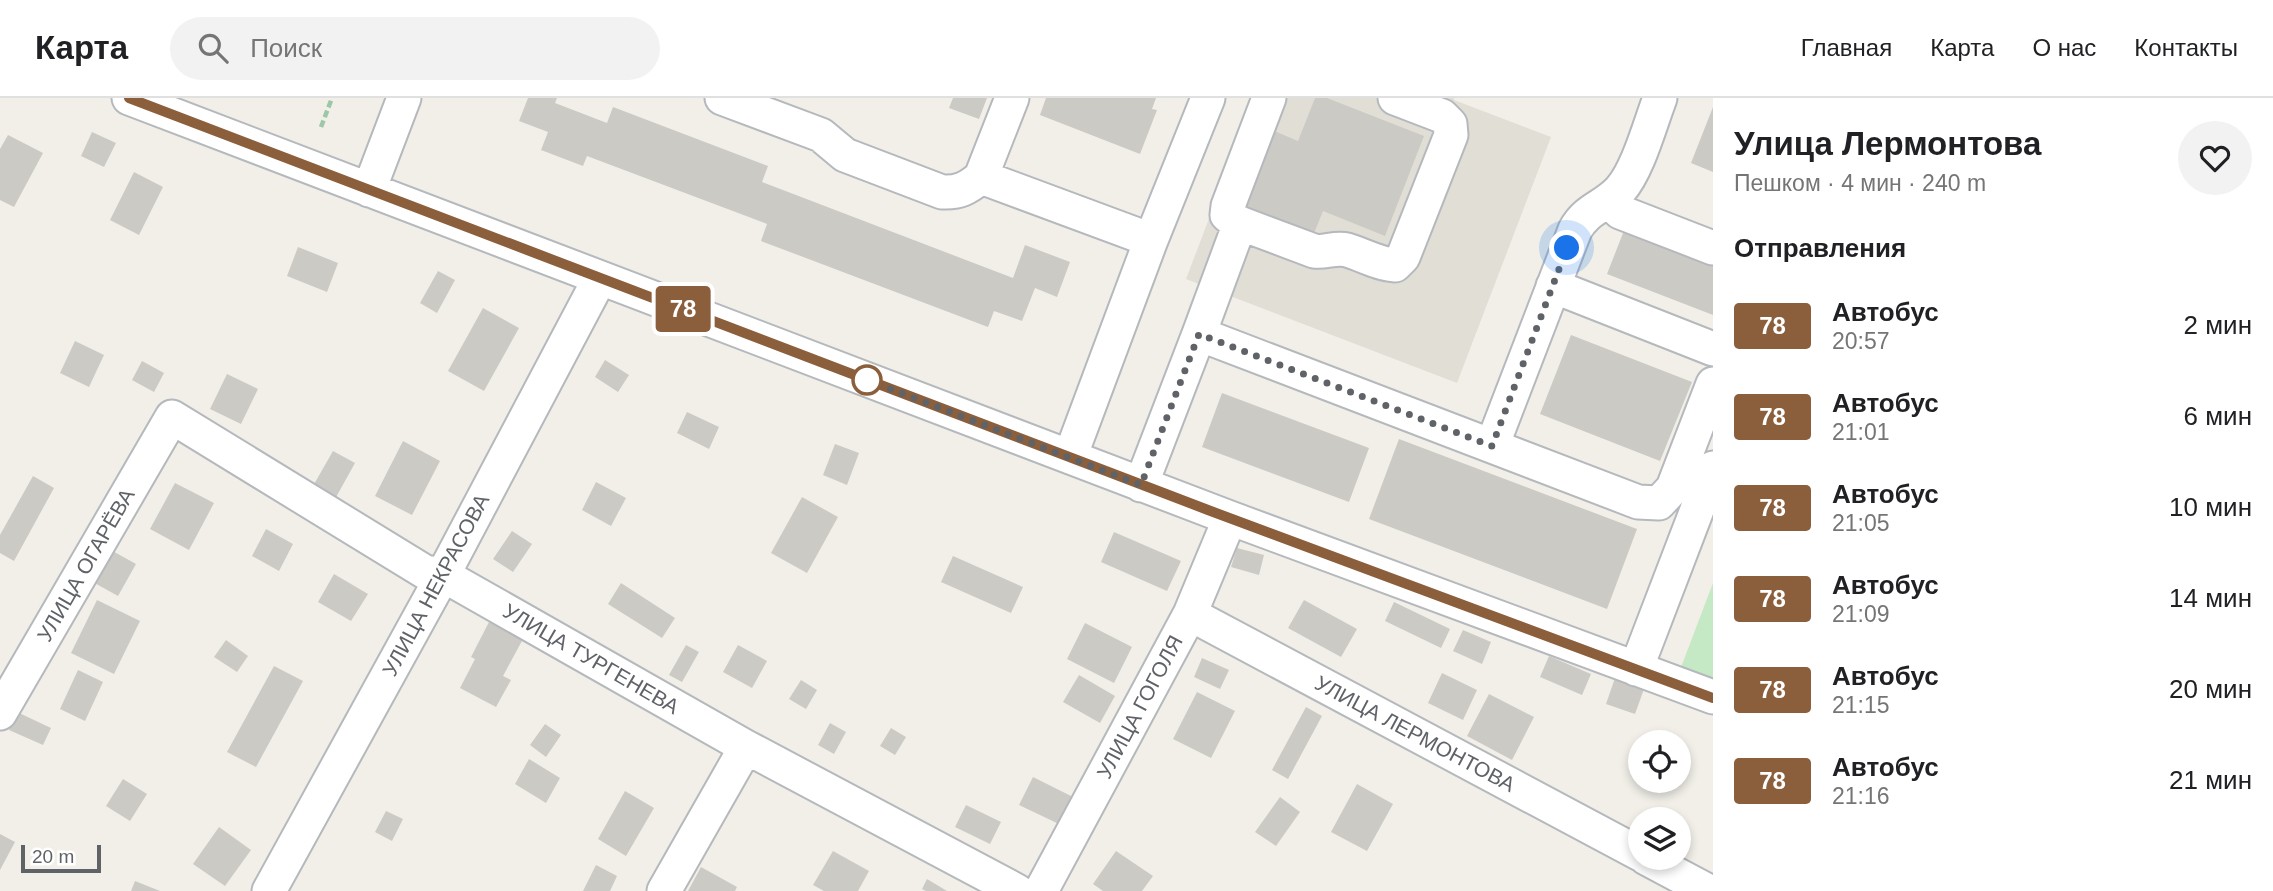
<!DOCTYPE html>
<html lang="ru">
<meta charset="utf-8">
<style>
:root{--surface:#fff;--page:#f2f2f2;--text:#202124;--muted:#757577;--line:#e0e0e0}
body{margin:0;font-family:Arial,sans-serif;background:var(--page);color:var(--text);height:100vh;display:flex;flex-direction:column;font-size:26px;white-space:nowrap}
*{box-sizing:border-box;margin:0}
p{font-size:23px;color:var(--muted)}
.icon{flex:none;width:38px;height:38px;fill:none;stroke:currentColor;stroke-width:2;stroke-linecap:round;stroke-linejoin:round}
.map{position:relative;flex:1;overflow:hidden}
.drawer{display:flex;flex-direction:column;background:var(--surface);width:560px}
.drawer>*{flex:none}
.badge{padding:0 14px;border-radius:5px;font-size:24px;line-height:46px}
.tools{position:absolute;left:1628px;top:632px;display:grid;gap:14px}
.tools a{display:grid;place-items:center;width:63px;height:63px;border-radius:50%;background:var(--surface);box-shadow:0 4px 10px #0003;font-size:35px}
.scale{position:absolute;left:21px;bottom:18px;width:80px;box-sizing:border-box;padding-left:7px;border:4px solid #5f6368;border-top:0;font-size:19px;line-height:24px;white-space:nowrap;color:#5f6368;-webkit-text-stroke:5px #fff;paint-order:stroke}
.you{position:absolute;width:35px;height:35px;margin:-18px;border:5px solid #fff;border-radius:50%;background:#1a73e8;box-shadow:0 0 0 10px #1a73e833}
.map>.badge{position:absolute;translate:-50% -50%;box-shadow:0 0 0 4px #fff}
h2{padding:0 21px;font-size:26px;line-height:63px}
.round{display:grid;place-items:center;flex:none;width:74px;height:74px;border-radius:37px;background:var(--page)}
.overview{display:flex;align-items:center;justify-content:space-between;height:119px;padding:0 21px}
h1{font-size:33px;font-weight:800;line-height:52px}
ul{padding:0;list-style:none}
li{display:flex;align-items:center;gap:21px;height:91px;padding:0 21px}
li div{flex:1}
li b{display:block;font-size:26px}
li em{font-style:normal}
li .badge{min-width:77px;font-weight:700;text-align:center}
header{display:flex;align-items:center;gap:42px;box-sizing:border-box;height:98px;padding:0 35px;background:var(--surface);border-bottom:2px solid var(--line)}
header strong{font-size:33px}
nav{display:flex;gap:38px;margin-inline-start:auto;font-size:24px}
.search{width:490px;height:63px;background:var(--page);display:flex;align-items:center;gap:18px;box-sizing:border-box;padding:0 24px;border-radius:38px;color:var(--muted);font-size:26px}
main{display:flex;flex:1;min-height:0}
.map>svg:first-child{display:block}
.education{fill:#e1ded6}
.green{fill:#c5e8c5}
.building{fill:#cccac5}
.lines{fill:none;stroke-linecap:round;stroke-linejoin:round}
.minor-casing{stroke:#b5b8bc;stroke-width:37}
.path{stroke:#9cc7a9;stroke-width:4.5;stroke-dasharray:7 3.5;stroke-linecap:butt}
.minor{stroke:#fff;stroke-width:33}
.line-casing{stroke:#fff;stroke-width:16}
.line{stroke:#8b5e3c;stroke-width:10}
.walk{stroke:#5f6368;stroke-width:7;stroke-dasharray:0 12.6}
.stop-dot{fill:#fff;stroke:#8b5e3c;stroke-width:3.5}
.labels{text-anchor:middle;stroke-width:7;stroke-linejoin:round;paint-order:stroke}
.street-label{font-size:21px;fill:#5f6368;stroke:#fff}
</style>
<header>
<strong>Карта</strong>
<div class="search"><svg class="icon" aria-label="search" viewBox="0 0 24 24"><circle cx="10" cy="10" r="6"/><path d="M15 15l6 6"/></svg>Поиск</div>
<nav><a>Главная</a><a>Карта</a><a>О нас</a><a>Контакты</a></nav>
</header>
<main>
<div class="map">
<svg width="1713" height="793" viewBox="0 0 1713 793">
<rect width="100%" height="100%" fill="#f1efe8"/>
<path class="education" d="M1255,0H1454V2L1551,39L1457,285L1186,181Z"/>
<path class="green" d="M1713,485V587L1680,572Z"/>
<path class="building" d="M528,0H557L555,5L607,25L613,9L768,68L762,84L1013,180L1025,147L1070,164L1057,199L1035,190L1022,223L994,213L988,229L761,143L767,126L587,58L583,68L541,52L548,34L519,23Z
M953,0H987L979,21L949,10Z
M1046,0H1156L1152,11L1157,12L1140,56L1040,17Z
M1315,0H1327L1424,38L1385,138L1323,113L1313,138L1241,109L1272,32L1298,43Z
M1713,9V74L1691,65Z
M92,34L116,45L104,69L81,58Z
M8,37L43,55L14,109L0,102V51Z
M134,74L163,89L139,137L110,122Z
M1627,125L1713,158V217L1607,176Z
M298,149L338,165L327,194L287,178Z
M438,173L455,182L437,215L420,205Z
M483,210L519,230L484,293L448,273Z
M1571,237L1692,284L1660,363L1540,316Z
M75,243L104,257L89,289L60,275Z
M605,262L629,277L618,294L595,279Z
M142,263L164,275L154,294L132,282Z
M227,276L258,291L241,326L210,311Z
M1222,295L1369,350L1349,404L1202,349Z
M687,314L719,329L709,351L677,335Z
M1399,341L1637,431L1607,511L1369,421Z
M403,343L440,363L412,417L375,398Z
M835,346L859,355L847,387L823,377Z
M333,353L355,365L335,401L313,388Z
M33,378L54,390L14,463L0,455V437Z
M596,384L626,400L611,428L582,412Z
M175,385L214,405L189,452L150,431Z
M802,399L838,419L807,475L771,455Z
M266,431L293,446L279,473L252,458Z
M512,433L532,446L513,474L493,461Z
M1114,434L1181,463L1167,493L1101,464Z
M1237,450L1264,457L1259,477L1231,469Z
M109,451L136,466L118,498L91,483Z
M953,458L1023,489L1011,515L941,484Z
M334,476L368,496L351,523L318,504Z
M621,485L675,520L662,540L608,506Z
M97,502L140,523L114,576L71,555Z
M1304,502L1357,531L1341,559L1288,530Z
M1394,504L1450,531L1441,550L1385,523Z
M489,524L523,541L503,578L511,582L496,609L460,590L475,561L471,559Z
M1085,525L1132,549L1114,585L1067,561Z
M1463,532L1491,544L1482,566L1453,553Z
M226,542L248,558L237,574L214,559Z
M686,547L699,554L682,584L669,577Z
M738,547L767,563L752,590L723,574Z
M1549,558L1591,576L1582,597L1540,579Z
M1202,560L1229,572L1220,591L1194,579Z
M274,568L303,583L256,669L227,654Z
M78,572L103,584L85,623L60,611Z
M1442,575L1477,592L1463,622L1428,605Z
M1079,577L1115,598L1100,625L1063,604Z
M1615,580L1644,591L1635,616L1606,606Z
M801,582L817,592L806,611L789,601Z
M1197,594L1235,613L1211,660L1173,641Z
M1489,596L1534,619L1512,662L1467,638Z
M1306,609L1322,618L1288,681L1272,672Z
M17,614L51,630L43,647L9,632Z
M830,625L846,634L834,656L818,647Z
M545,626L561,637L546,659L530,647Z
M891,630L906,639L895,657L880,648Z
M529,661L560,680L546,705L515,686Z
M1033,679L1075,700L1061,727L1019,707Z
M123,681L147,696L130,723L106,708Z
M1357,686L1393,706L1367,753L1331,734Z
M625,693L654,710L626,758L598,741Z
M1280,699L1300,714L1276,748L1255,734Z
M966,707L1001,724L990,746L955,729Z
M386,713L403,721L392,743L375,734Z
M219,729L251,752L225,788L193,766Z
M0,736L15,744L0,772Z
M833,753L869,773L858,793H824L813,787Z
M1116,753L1153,778L1142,793H1103L1093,786Z
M596,767L617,778L610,793H583Z
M701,769L737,789L735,793H688Z
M927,781L947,793H926L922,791Z
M135,783L160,793H131Z"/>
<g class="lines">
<defs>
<path id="minor" d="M129,0L1230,420L1713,599
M722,0L821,37L845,57L942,94C959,95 968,90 981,79L1151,142
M1269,0L1228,108L1227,117L1234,123L1314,153C1325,155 1335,149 1347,152C1364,157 1378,166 1395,167L1403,159L1451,37L1450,26L1442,18L1395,0
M981,79L1012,0
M369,92L404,0
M1609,102L1620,114L1713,150
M1553,188L1713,251
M1199,236L1240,125
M1492,348L1575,132C1587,110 1605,109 1620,92C1638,72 1650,26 1660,0
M1070,359L1151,142L1208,0
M1141,387L1199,236L1638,404L1659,405L1673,390L1713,286
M1190,516L1640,756
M1636,571L1713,370
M0,615L172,319L425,474L443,477L746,649L1017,793
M1646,760L1708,793
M269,793L443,477L600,180
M664,793L746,649
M1041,793L1190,516L1230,420"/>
</defs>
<use href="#minor" class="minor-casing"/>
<path class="path" d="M321,29L332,0"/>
<use href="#minor" class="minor"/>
</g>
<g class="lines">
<defs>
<path id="line" d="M129,0L1208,412L1713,600"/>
</defs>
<use href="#line" class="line-casing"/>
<use href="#line" class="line"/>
<path class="walk" d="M867,282L1141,387L1199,236L1492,348L1567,150"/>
</g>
<circle class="stop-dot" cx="867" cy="282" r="14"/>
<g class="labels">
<g class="street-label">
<text transform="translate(86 467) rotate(-60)" y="7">УЛИЦА ОГАРЁВА</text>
<text transform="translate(436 487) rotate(-62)" y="7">УЛИЦА НЕКРАСОВА</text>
<text transform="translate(591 561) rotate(30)" y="7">УЛИЦА ТУРГЕНЕВА</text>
<text transform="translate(1140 609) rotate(-62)" y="7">УЛИЦА ГОГОЛЯ</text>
<text transform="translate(1415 636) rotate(28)" y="7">УЛИЦА ЛЕРМОНТОВА</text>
</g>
</g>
</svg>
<div class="tools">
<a><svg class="icon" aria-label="locate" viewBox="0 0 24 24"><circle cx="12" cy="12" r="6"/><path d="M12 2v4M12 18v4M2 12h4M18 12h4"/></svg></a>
<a><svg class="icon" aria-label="layers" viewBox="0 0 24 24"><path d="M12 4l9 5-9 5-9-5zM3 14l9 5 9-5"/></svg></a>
</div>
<div class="scale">20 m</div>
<div class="you" style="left:1567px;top:150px"></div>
<b class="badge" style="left:683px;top:211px;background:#8b5e3c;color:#fff">78</b>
</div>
<section class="drawer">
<div class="overview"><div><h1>Улица Лермонтова</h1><p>Пешком · 4 мин · 240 m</p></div><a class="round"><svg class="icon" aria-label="heart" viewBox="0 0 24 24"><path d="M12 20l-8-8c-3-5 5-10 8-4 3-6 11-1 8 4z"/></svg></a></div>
<h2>Отправления</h2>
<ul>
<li><span class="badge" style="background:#8b5e3c;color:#fff">78</span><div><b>Автобус</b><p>20:57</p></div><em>2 мин</em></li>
<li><span class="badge" style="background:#8b5e3c;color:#fff">78</span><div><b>Автобус</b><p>21:01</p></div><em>6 мин</em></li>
<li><span class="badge" style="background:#8b5e3c;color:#fff">78</span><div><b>Автобус</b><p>21:05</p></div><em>10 мин</em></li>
<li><span class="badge" style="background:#8b5e3c;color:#fff">78</span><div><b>Автобус</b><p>21:09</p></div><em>14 мин</em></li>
<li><span class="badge" style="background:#8b5e3c;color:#fff">78</span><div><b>Автобус</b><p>21:15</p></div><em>20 мин</em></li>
<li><span class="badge" style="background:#8b5e3c;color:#fff">78</span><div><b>Автобус</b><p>21:16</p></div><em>21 мин</em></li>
</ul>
</section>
</main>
